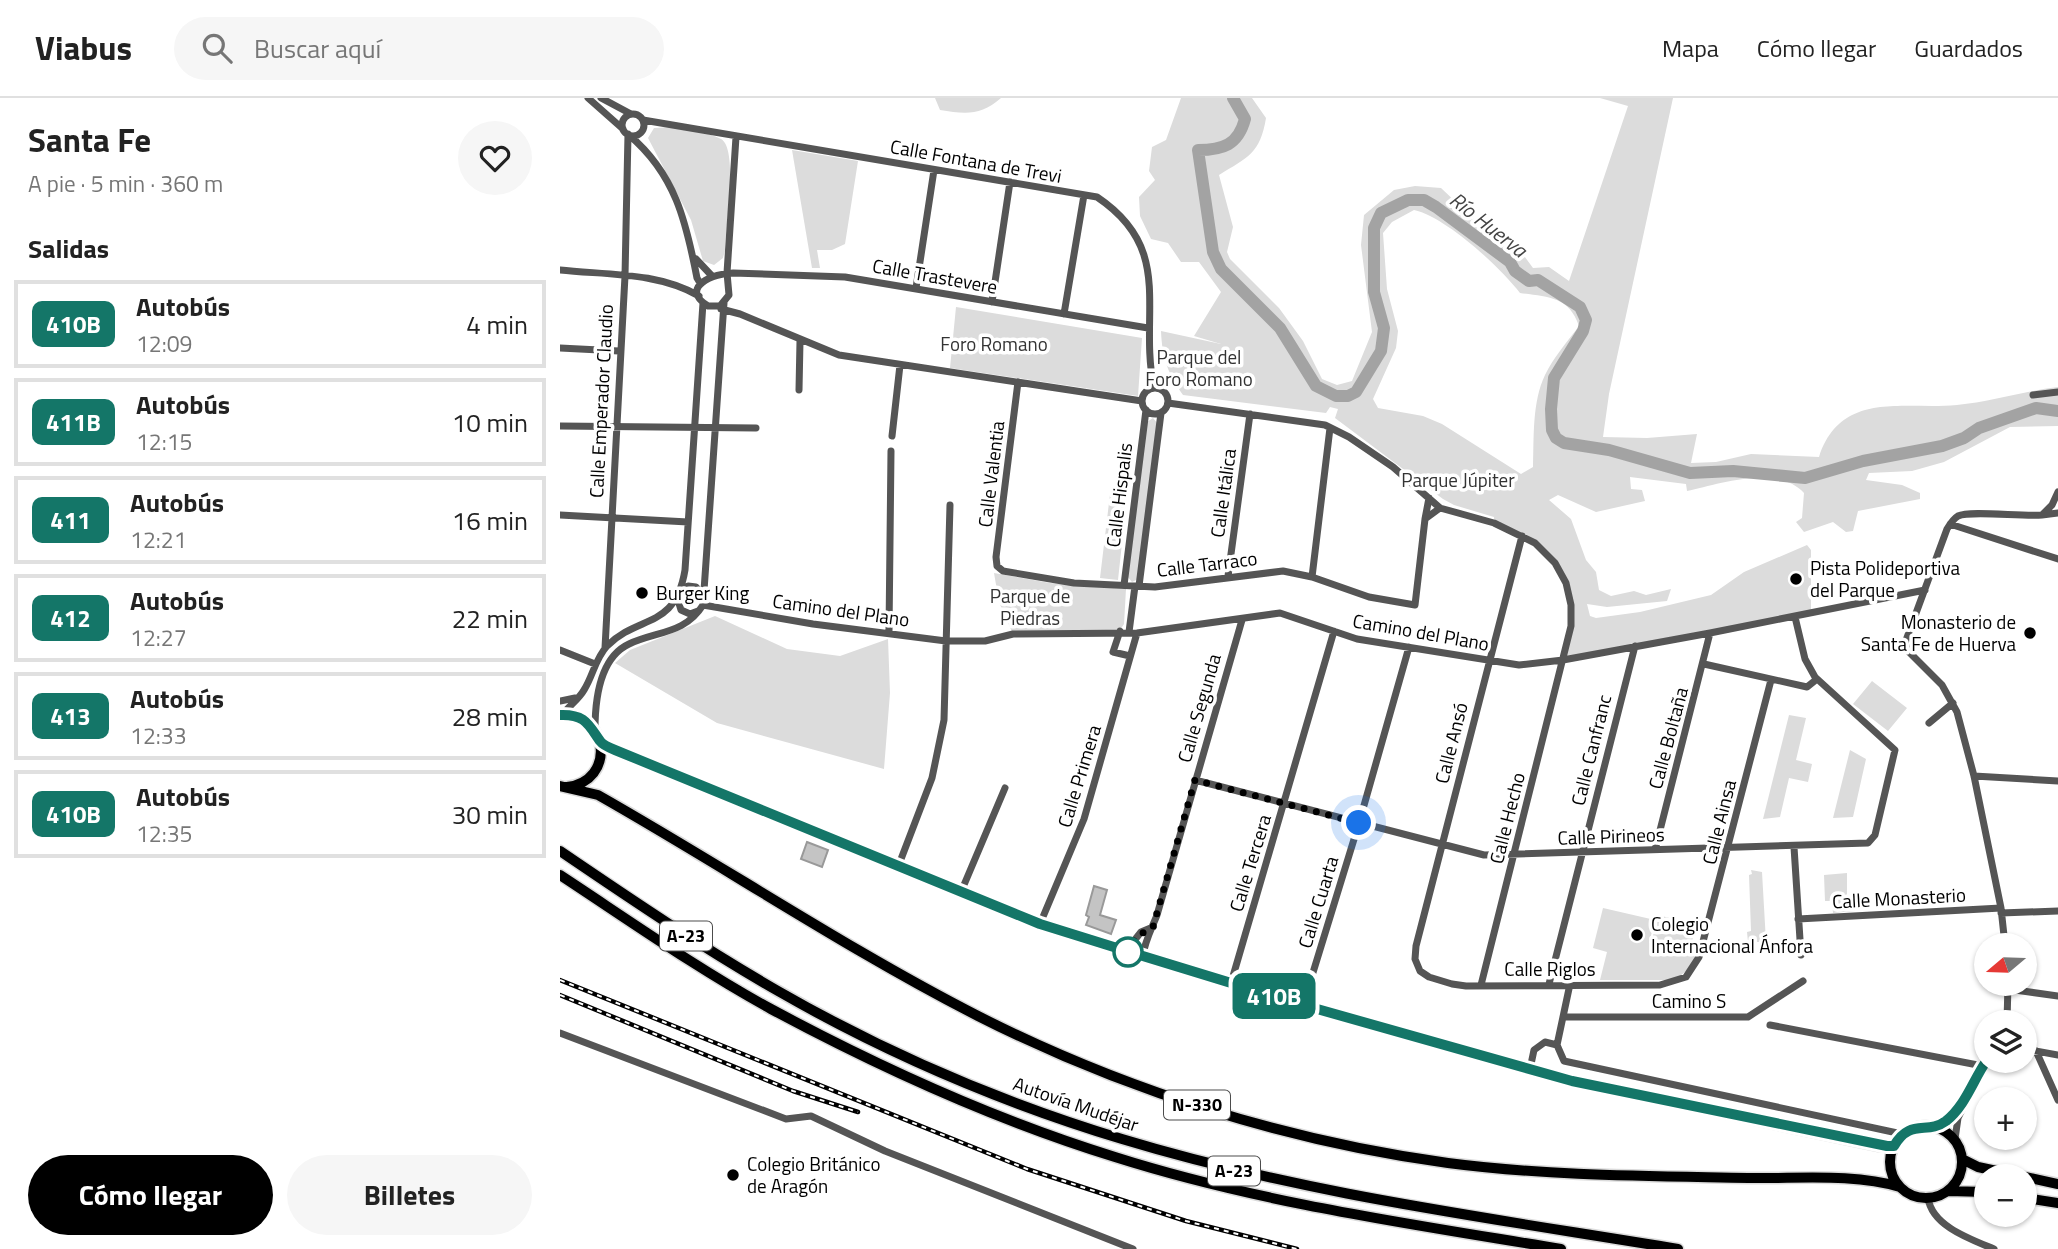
<!DOCTYPE html>
<html lang="es">
<meta charset="utf-8">
<style>
:root{--surface:#fff;--page:#f6f6f6;--text:#222;--muted:#767676;--line:#e0e0e0;--accent:#000}
body{margin:0;font-family:"Titillium Web",sans-serif;background:var(--page);color:var(--text);height:100vh;display:flex;flex-direction:column;font-size:26px;white-space:nowrap}
*{box-sizing:border-box;margin:0}
p{font-size:23px;color:var(--muted)}
.icon{flex:none;width:38px;height:38px;fill:none;stroke:currentColor;stroke-width:2;stroke-linecap:round;stroke-linejoin:round}
.map{position:relative;flex:1;overflow:hidden}
.panel{display:flex;flex-direction:column;background:var(--surface);width:560px}
.panel>*{flex:none}
.badge{padding:0 14px;border-radius:10px;font-size:24px;line-height:46px}
.needle{width:46px;rotate:251deg}
.buttons{position:absolute;left:1414px;top:835px;display:grid;gap:14px}
.buttons a{display:grid;place-items:center;width:63px;height:63px;border-radius:50%;background:var(--surface);box-shadow:0 2px 5px #0004;font-size:35px}
.you{position:absolute;width:35px;height:35px;margin:-18px;border:5px solid #fff;border-radius:50%;background:#1a73e8;box-shadow:0 0 0 10px #1a73e833}
.map>.badge{position:absolute;translate:-50% -50%;box-shadow:0 0 0 4px #fff}
h2{padding:0 28px;font-size:26px;line-height:63px}
.round{display:grid;place-items:center;flex:none;width:74px;height:74px;border-radius:37px;background:var(--page)}
.headline{display:flex;align-items:center;justify-content:space-between;height:119px;padding:0 28px}
h1{font-size:33px;font-weight:700;line-height:52px}
.action{display:flex;gap:14px;margin-top:auto;padding:14px 28px}
.action a{flex:1;height:80px;border-radius:42px;background:var(--accent);color:#fff;font-size:28px;font-weight:700;line-height:80px;text-align:center}
.action a+a{background:var(--page);color:var(--text)}
ul{padding:0;list-style:none}
li{display:flex;align-items:center;gap:21px;height:88px;margin:0 14px 10px;padding:0 14px;border:4px solid var(--line);border-radius:0px}
li div{flex:1}
li b{display:block;font-size:26px}
li em{font-style:normal}
li .badge{min-width:77px;font-weight:700;text-align:center}
header{display:flex;align-items:center;gap:42px;box-sizing:border-box;height:98px;padding:0 35px;background:var(--surface);border-bottom:2px solid var(--line)}
header strong{font-size:33px}
nav{display:flex;gap:38px;margin-inline-start:auto;font-size:24px}
.search{width:490px;height:63px;background:var(--page);display:flex;align-items:center;gap:18px;box-sizing:border-box;padding:0 24px;border-radius:38px;color:var(--muted);font-size:26px}
main{display:flex;flex:1;min-height:0}
.map>svg:first-child{display:block}
.green{fill:#dcdcdc;fill-rule:evenodd}
.lines{fill:none;stroke-linecap:round;stroke-linejoin:round}
.river{stroke:#a3a3a3;stroke-width:12}
.building{fill:#c4c4c4;stroke:#999;stroke-width:2}
.highway-casing{stroke:#dbdbdb;stroke-width:13}
.minor{stroke:#555;stroke-width:7}
.highway{stroke:#000;stroke-width:10}
.rail-casing{stroke:#000;stroke-width:4.5}
.rail{stroke:#fff;stroke-width:2;stroke-dasharray:5;stroke-linecap:butt}
.line-casing{stroke:#fff;stroke-width:16}
.line{stroke:#147668;stroke-width:10}
.walk{stroke:#000;stroke-width:7;stroke-dasharray:0 12.6}
.poi-dot{fill:#000;stroke:#fff;stroke-width:2.5}
.stop-dot{fill:#fff;stroke:#147668;stroke-width:3.5}
.labels{text-anchor:middle;stroke-width:7;stroke-linejoin:round;paint-order:stroke}
.shield{fill:#fff;stroke:#4c4c4c;stroke-width:2}
.shield-label{font-size:18px;font-weight:bold;fill:#000}
.street-label{font-size:19px;fill:#000;stroke:#fff}
.park-label{font-size:19px;fill:#333;stroke:#fff}
.poi-label{font-size:19px;fill:#000;stroke:#fff;text-anchor:start}
.water-label{font-size:21px;font-style:italic;fill:#444;stroke:#fff}
</style>
<header>
<strong>Viabus</strong>
<div class="search"><svg class="icon" aria-label="search" viewBox="0 0 24 24"><circle cx="10" cy="10" r="6"/><path d="M15 15l6 6"/></svg>Buscar aquí</div>
<nav><a>Mapa</a><a>Cómo llegar</a><a>Guardados</a></nav>
</header>
<main>
<section class="panel">
<div class="headline"><div><h1>Santa Fe</h1><p>A pie · 5 min · 360 m</p></div><a class="round"><svg class="icon" aria-label="heart" viewBox="0 0 24 24"><path d="M12 20l-8-8c-3-5 5-10 8-4 3-6 11-1 8 4z"/></svg></a></div>
<h2>Salidas</h2>
<ul>
<li><span class="badge" style="background:#147668;color:#fff">410B</span><div><b>Autobús</b><p>12:09</p></div><em>4 min</em></li>
<li><span class="badge" style="background:#147668;color:#fff">411B</span><div><b>Autobús</b><p>12:15</p></div><em>10 min</em></li>
<li><span class="badge" style="background:#147668;color:#fff">411</span><div><b>Autobús</b><p>12:21</p></div><em>16 min</em></li>
<li><span class="badge" style="background:#147668;color:#fff">412</span><div><b>Autobús</b><p>12:27</p></div><em>22 min</em></li>
<li><span class="badge" style="background:#147668;color:#fff">413</span><div><b>Autobús</b><p>12:33</p></div><em>28 min</em></li>
<li><span class="badge" style="background:#147668;color:#fff">410B</span><div><b>Autobús</b><p>12:35</p></div><em>30 min</em></li>
</ul>
<div class="action"><a>Cómo llegar</a><a>Billetes</a></div>
</section>
<div class="map">
<svg width="1498" height="1151" viewBox="0 0 1498 1151">
<rect width="100%" height="100%" fill="#fff"/>
<path class="green" d="M375,0H441C421,18 405,16 380,12Z
M621,0H692L706,20C700,56 688,59 659,77L673,129L667,154L670,161L719,210L743,243L762,281L777,287L792,283L812,234L801,147L804,117L834,92L855,88L881,90L917,124L956,147L973,170L989,169L1009,183L1068,8L1040,0H1113L1049,296L1043,339L1087,340L1137,336L1131,365L1156,364L1191,356L1259,359C1281,292 1343,312 1397,307C1431,304 1464,293 1498,289V328L1450,329L1384,364L1352,373L1309,375L1306,382L1342,387L1360,395V401L1298,413L1293,433L1286,434L1273,424L1244,434L1236,424L1242,420L1244,395C1218,366 1159,386 1127,393L1126,386L1070,379L1071,391L1082,392L1085,403L1036,414L998,397L989,402L1011,421L1026,462L1036,474L1039,492L1051,498L1074,493L1086,497L1111,491L1107,503L1047,509L1027,506L1030,518L1036,520L1080,514L1151,497L1184,474L1247,447L1251,452V516L1003,562C1012,521 1015,489 986,455C977,444 947,432 934,425V419L894,407L883,401L775,320L778,311L770,309L766,315L623,297C608,276 602,259 601,233L661,246L634,238L661,194L639,164H621L608,145L591,141L580,118L579,99L595,82L589,73L592,49L606,42ZM854,112C886,119 940,169 960,195C987,199 1009,198 1019,228C1008,243 993,260 985,277C972,304 974,340 973,369L961,376L882,326L863,318L818,310L813,301L836,250L838,233L827,191L823,135L832,124Z
M113,29C128,32 147,34 161,41C179,51 165,132 165,152L163,160L154,167L143,163L131,122L88,40L94,30Z
M232,52L298,63L285,146L272,152H257L260,170H252Z
M396,209L582,240L578,298L390,270Z
M593,320L598,326L578,481L572,484L567,478L587,324Z
M551,388L568,390L558,482L540,480Z
M434,475L490,485L566,491L564,526L560,532L453,536L439,504Z
M155,518L227,551L280,558L328,541L330,595L324,671L157,625L55,565L70,552Z
M1312,583L1347,610L1328,633L1293,606Z
M1229,617L1246,620L1236,662L1252,666L1248,684L1229,680L1220,719L1203,721Z
M1290,652L1306,661L1293,719L1273,720Z
M1191,772L1202,774L1206,844H1188L1187,834L1191,833L1189,777L1192,776Z
M1287,775V802H1295V813L1273,815L1272,803H1265L1264,777Z
M1043,810L1095,822L1089,845L1129,856L1137,854L1128,872L1114,882H1040L1047,854L1033,850Z
M1098,817L1136,827L1130,852L1092,842Z"/>
<g class="lines">
<path class="river" d="M673,0L685,21C678,47 663,52 638,52L653,154L661,171L720,230L756,288L776,298H788L796,294L821,253L824,230L814,194V130L821,115L848,102H864L876,109L950,164L955,173L969,183L978,182L1020,209L1026,222L1023,233L994,280L991,311L992,332L996,340L1004,345L1049,352L1130,375L1173,373L1245,380L1303,363L1382,348L1404,340L1419,330L1476,310L1498,313"/>
</g>
<path class="building" d="M247,744L268,752L262,769L241,761Z
M534,788L547,792L540,817L556,822L551,836L526,827L529,819L526,817Z"/>
<g class="lines">
<defs>
<path id="highway" d="M0,617C50,615 56,683 7,689
M40,645L480,826L743,907L1012,983L1318,1048H1333
M0,688L38,697C165,769 287,851 418,918C564,992 726,1043 888,1065C988,1078 1088,1078 1188,1080C1237,1081 1293,1075 1340,1089
M0,753C72,802 143,850 218,893C326,955 443,1005 562,1041C743,1096 931,1120 1118,1151
M0,777C70,823 138,871 211,911C321,970 435,1022 555,1059C700,1105 851,1126 1001,1151
M1330 1064a36 36 0 1 1 72 0a36 36 0 1 1-72 0Z
M1402,1061L1418,1069L1460,1078
M1465,1079L1498,1086
M1388,1093L1426,1094
M1465,1100L1498,1105"/>
</defs>
<use href="#highway" class="highway-casing"/>
<path class="minor" d="M28,0L63,31
M41,0L71,16
M62 27a11 11 0 1 1 22 0a11 11 0 1 1-22 0Z
M83,22L537,99C616,152 578,214 594,290
M69,37C115,76 126,123 137,180L140,185
M176,39L167,175L169,197L160,208H148C118,189 155,175 173,175L285,179L588,230
M136,161L152,178
M0,172C46,177 98,174 139,198
M356,190L374,72
M432,204L450,84
M161,211L180,216L279,257L582,303
M504,216L524,97
M0,250L59,253
M458,284L436,459L437,468L443,473L514,485L595,489L723,473L752,479L809,499L855,507L865,421L880,410
M582 303a13 13 0 1 1 26 0a13 13 0 1 1-26 0Z
M239,292L240,243
M1473,297L1498,294
M608,305L765,327L789,339L833,369L880,410L934,425L975,445L995,465L1006,485L1011,507V528L921,887
M0,328L196,330
M332,338L340,267
M0,417L128,424
M1482,417L1498,415
M865,421L869,400
M1390,426L1498,461
M962,438L856,848L855,861L860,873L869,879L892,886L906,888L1100,887L1126,879L1139,859L1211,582
M668,478L690,316
M752,479L770,330
M564,487L586,312
M579,488L601,315
M121,492L128,488L136,489L144,499
M117,499L121,512L130,516L138,513
M143,507L253,526L386,543H425L453,536L577,535L720,515L797,541L959,567L1003,562L1150,535L1365,492
M560,533L553,554L570,558
M329,534L331,353
M569,534L575,488
M45,550L65,178L68,36
M0,552L35,566
M1144,566L1247,589L1257,581
M0,603L15,600
M3,616C9,608 19,601 24,592C33,578 35,561 47,548C79,516 115,532 125,472L143,205
M1369,625L1393,605
M35,632C35,604 39,560 69,546C97,533 125,536 143,507L164,205
M1414,678L1498,683
M635,682L924,757L1308,745L1315,737L1335,652L1255,579L1245,561L1235,519
M1234,749L1241,857
M1095,752L1150,535
M338,769L372,680L384,622L390,407
M401,794L445,690
M1441,815L1498,813
M1238,821L1441,810
M480,826L524,721L577,535
M1445,847L1441,810L1414,678L1397,614L1382,587L1348,553L1345,545L1387,431C1390,426 1393,421 1398,418C1410,412 1463,419 1482,417L1492,407L1498,394
M566,853L581,834L593,829
M583,858C584,845 592,830 597,817L682,522
M671,885L774,533
M989,886L1075,548
M1448,891L1498,898
M743,907L799,725L849,549
M1004,919H1188L1243,883
M1447,924L1448,886
M1210,927L1423,968
M0,935L226,1021L251,1018L325,1053L573,1151
M997,947L1010,886
M1465,951L1498,957
M1476,953L1498,1002
M970,971L974,952L985,944L997,947L1004,963L1342,1036
M1376,1028L1390,1020L1401,1006
M1395,1041L1398,1020L1427,962
M1368,1100C1372,1128 1410,1141 1434,1151"/>
<use href="#highway" class="highway"/>
<defs>
<path id="rail" d="M0,882L467,1071L626,1123L737,1151
M0,897L233,993L298,1014"/>
</defs>
<use href="#rail" class="rail-casing"/>
<use href="#rail" class="rail"/>
</g>
<g class="lines">
<defs>
<path id="line" d="M0,617C25,616 28,626 40,643C43,647 50,650 55,652L480,826L573,855L743,907L1012,983L1327,1048H1334C1350,1020 1367,1037 1386,1023C1406,1007 1413,982 1427,962"/>
</defs>
<use href="#line" class="line-casing"/>
<use href="#line" class="line"/>
<path class="walk" d="M568,854L576,839L593,829L635,682L799,725"/>
</g>
<g class="poi-dot">
<circle cx="1236" cy="481" r="7"/>
<circle cx="82" cy="495" r="7"/>
<circle cx="1470" cy="535" r="7"/>
<circle cx="1077" cy="837" r="7"/>
<circle cx="173" cy="1077" r="7"/>
</g>
<circle class="stop-dot" cx="568" cy="854" r="14"/>
<g class="labels">
<g class="shield">
<rect x="100" y="823.5" width="52" height="29" rx="5"/>
<rect x="604" y="992.5" width="66" height="29" rx="5"/>
<rect x="648" y="1058.5" width="52" height="29" rx="5"/>
</g>
<g class="shield-label">
<text x="126" y="844">A-23</text>
<text x="637" y="1013">N-330</text>
<text x="674" y="1079">A-23</text>
</g>
<g class="street-label">
<text transform="translate(416 63) rotate(10)" y="7">Calle Fontana de Trevi</text>
<text transform="translate(375 178) rotate(10)" y="7">Calle Trastevere</text>
<text transform="translate(41 303) rotate(-87)" y="7">Calle Emperador Claudio</text>
<text transform="translate(431 376) rotate(-83)" y="7">Calle Valentia</text>
<text transform="translate(663 395) rotate(-82)" y="7">Calle Itálica</text>
<text transform="translate(559 397) rotate(-83)" y="7">Calle Hispalis</text>
<text transform="translate(647 466) rotate(-7)" y="7">Calle Tarraco</text>
<text transform="translate(281 512) rotate(8)" y="7">Camino del Plano</text>
<text transform="translate(861 534) rotate(10)" y="7">Camino del Plano</text>
<text transform="translate(639 610) rotate(-74)" y="7">Calle Segunda</text>
<text transform="translate(1108 640) rotate(-75)" y="7">Calle Boltaña</text>
<text transform="translate(891 645) rotate(-76)" y="7">Calle Ansó</text>
<text transform="translate(1031 652) rotate(-76)" y="7">Calle Canfranc</text>
<text transform="translate(519 678) rotate(-73)" y="7">Calle Primera</text>
<text transform="translate(947 720) rotate(-76)" y="7">Calle Hecho</text>
<text transform="translate(1159 724) rotate(-76)" y="7">Calle Ainsa</text>
<text transform="translate(1051 738) rotate(-2)" y="7">Calle Pirineos</text>
<text transform="translate(690 765) rotate(-73)" y="7">Calle Tercera</text>
<text transform="translate(1339 800) rotate(-3)" y="7">Calle Monasterio</text>
<text transform="translate(758 804) rotate(-73)" y="7">Calle Cuarta</text>
<text x="990" y="878">Calle Riglos</text>
<text x="1129" y="910">Camino S</text>
<text transform="translate(516 1006) rotate(19)" y="7">Autovía Mudéjar</text>
</g>
<g class="park-label">
<text x="434" y="253">Foro Romano</text>
<text x="639" y="266">Parque del<tspan x="639" dy="22">Foro Romano</tspan></text>
<text x="898" y="389">Parque Júpiter</text>
<text x="470" y="505">Parque de<tspan x="470" dy="22">Piedras</tspan></text>
</g>
<g class="poi-label">
<text x="1250" y="477">Pista Polideportiva<tspan x="1250" dy="22">del Parque</tspan></text>
<text x="96" y="502">Burger King</text>
<text x="1456" y="531" text-anchor="end">Monasterio de<tspan x="1456" dy="22">Santa Fe de Huerva</tspan></text>
<text x="1091" y="833">Colegio<tspan x="1091" dy="22">Internacional Ánfora</tspan></text>
<text x="187" y="1073">Colegio Británico<tspan x="187" dy="22">de Aragón</tspan></text>
</g>
<g class="water-label">
<text transform="translate(928 127) rotate(38)" y="7">Río Huerva</text>
</g>
</g>
</svg>
<div class="buttons">
<a><svg class="needle" viewBox="-14 -14 28 28"><path d="M0-13l5 13h-10z" fill="#e53935"/><path d="M0 13l5-13h-10z" fill="#767676"/></svg></a>
<a><svg class="icon" aria-label="layers" viewBox="0 0 24 24"><path d="M12 4l9 5-9 5-9-5zM3 14l9 5 9-5"/></svg></a>
<a>+</a>
<a>−</a>
</div>
<div class="you" style="left:799px;top:725px"></div>
<b class="badge" style="left:714px;top:898px;background:#147668;color:#fff">410B</b>
</div>
</main>
